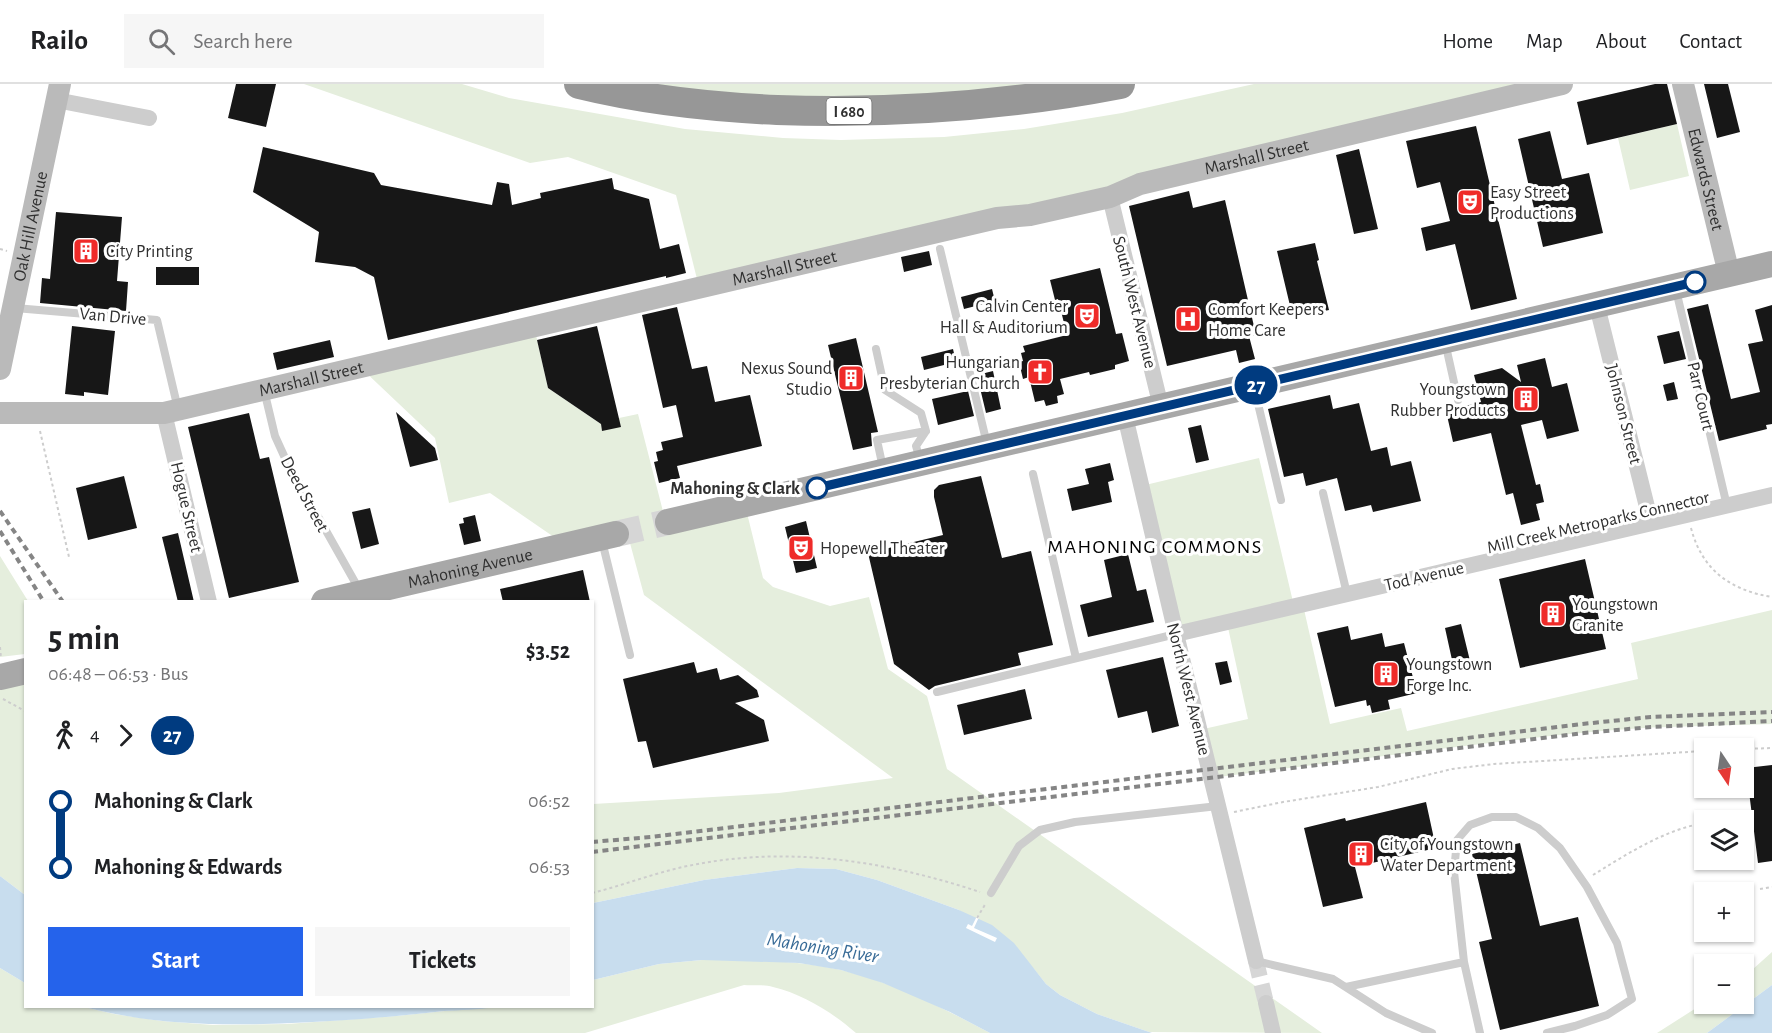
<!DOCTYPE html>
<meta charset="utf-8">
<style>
:root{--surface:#fff;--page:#f6f6f6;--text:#202124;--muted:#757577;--line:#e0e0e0;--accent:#2563eb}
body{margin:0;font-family:"Alegreya Sans",sans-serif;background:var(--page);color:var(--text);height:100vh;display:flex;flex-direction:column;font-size:22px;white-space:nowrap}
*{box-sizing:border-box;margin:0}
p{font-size:20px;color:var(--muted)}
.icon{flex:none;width:33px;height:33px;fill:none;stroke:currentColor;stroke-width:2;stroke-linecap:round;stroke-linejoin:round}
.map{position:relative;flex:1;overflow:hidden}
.drawer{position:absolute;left:24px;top:516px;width:570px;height:408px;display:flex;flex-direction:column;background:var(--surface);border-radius:0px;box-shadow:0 2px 4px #0004}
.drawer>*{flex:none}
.badge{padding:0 12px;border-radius:20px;font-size:21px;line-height:39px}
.needle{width:39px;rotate:167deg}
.tools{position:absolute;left:1694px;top:654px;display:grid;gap:12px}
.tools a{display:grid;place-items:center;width:60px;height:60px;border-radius:0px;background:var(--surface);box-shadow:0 2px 4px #0004;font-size:30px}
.map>.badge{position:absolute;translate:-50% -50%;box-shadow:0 0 0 3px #fff}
.legs{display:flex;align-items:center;gap:9px;height:66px;padding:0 24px;font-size:20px}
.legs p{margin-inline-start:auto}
.overview{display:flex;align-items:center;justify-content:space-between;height:102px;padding:0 24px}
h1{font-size:33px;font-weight:700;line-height:45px}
.button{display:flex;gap:12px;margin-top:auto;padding:12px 24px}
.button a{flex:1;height:69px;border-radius:0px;background:var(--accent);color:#fff;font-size:24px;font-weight:700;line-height:69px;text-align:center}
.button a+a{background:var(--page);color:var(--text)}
ul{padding:0 24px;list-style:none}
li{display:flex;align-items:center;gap:21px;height:66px;font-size:22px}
li i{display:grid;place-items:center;width:9px;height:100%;margin:0 8px;background:currentColor}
li i::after{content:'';width:15px;height:15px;margin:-8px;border:4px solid;border-radius:50%;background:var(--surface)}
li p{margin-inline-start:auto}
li:first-child i{background:linear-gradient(#0000 50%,currentColor 0)}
li:last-child i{background:linear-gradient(currentColor 50%,#0000 0)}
header{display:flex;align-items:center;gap:36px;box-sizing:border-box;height:84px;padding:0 30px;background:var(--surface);border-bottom:2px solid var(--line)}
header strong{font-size:28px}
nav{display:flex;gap:33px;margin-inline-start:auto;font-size:21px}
.search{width:420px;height:54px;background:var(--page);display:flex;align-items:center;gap:15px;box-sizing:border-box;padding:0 21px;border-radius:0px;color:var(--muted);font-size:22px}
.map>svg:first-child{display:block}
.green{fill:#e5eedd}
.water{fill:#c8ddee}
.pier{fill:#fff}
.building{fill:#171717}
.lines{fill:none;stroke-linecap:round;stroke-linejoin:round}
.street-tunnel{stroke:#d6d6d6;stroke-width:16;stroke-dasharray:16 8;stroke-linecap:butt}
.primary-tunnel{stroke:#d6d6d6;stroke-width:26;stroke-dasharray:26 13;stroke-linecap:butt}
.path{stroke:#cdcdcd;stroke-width:2;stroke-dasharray:3 3;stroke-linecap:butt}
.lane{stroke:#cdcdcd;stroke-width:8}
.street{stroke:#cdcdcd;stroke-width:16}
.secondary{stroke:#bababa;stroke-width:22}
.primary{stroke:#a8a8a8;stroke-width:26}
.highway{stroke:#979797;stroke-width:30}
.rail{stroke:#858585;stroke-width:4;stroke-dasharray:6 4.5;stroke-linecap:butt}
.line-1-casing{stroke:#fff;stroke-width:14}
.line-1{stroke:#003b80;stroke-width:9}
.stop-1-dot{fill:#fff;stroke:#003b80;stroke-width:3}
.labels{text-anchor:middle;stroke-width:6;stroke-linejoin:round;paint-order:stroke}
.shield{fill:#fff;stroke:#6e6e6e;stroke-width:1.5}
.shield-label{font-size:16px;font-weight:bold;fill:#303030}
.street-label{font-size:18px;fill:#303030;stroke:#fff}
.poi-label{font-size:18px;fill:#303030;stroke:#fff;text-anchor:start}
.stop-label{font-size:18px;font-weight:bold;fill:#303030;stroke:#fff;text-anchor:end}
.neighbourhood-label{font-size:20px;letter-spacing:1.5px;fill:#000;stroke:#fff}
.water-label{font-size:20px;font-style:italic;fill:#386b97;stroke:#fff}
</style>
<header>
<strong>Railo</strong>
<div class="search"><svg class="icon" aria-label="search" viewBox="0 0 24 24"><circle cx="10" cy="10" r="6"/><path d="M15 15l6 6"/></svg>Search here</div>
<nav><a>Home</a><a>Map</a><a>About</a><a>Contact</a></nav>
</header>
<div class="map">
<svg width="1772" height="949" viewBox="0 0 1772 949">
<rect width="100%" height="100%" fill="#fff"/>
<path class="green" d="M304,0H462L509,14L685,45L783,54L841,56L944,53L1024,45L1122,29L1254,0H1562L699,203L676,111L568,73L530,79Z
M579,0H1120L945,25Z
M1677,40L1689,92L1630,106L1618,54Z
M534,242L548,304L601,340L602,347L619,334L638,330L666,439L745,421L763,494L773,503L830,522L869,513L888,585L927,612L947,685L1322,949L1149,948L1097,930L1060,911L1046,900L1034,885L959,826L877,796L836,785L797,784L704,796L593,819V720L779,709L893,694L644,511L627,448L567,462L490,409L449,419L435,354L360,283Z
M1259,374L1294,522L1303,521L1330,640L1401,624L1407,647L1638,595L1631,559L1772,526V640C1708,642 1645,642 1581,649C1457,661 1334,679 1211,694L1199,646L1248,635L1227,539L1176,550L1141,402Z
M0,472L28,517L26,518L25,570L0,573Z
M25,587V811L0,792V593Z
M1772,868V901L1707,949H1657L1704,919L1743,920V894Z
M702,876C748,876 796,876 841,886C893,898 943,924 990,949H856C833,929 803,910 773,903C764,900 753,902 744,901L585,949H0V884L25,899L26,922L84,923L114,930L162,937L213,941L287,940L396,932L494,922H592L593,896L659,880Z"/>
<path class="water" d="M797,784L836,785L877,796L959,826L992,841L1014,859L1046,900L1060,911L1097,930L1152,949H990L950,928L883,899L841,886L799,879L702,876L659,880L593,896V819L704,796Z
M0,792L25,811V899L0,884Z
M1772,901V949H1707Z
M84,923V922L494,923C478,926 460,926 444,927C416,930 389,933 362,935C268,941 176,947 84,923Z"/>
<path class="pier" d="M977,832V834L979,833L974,844L997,854L995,858L966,844L968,840L972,842Z"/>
<path class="building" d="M236,0H276L266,43L228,34Z
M1655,0H1667L1677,40L1587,61L1577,18Z
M1704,0H1728L1740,48L1717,54Z
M1476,42L1517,215L1471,226L1455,160L1426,167L1421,144L1450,137L1440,98L1417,104L1406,57Z
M1550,47L1562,95L1589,89L1603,149L1543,163L1518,55Z
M263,63L374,89L381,101L492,121L497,98L509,100L512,121L541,114L540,109L612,94L614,105L649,115L660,165L679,160L686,189L666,194V192L388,256L374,193L355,183L315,178L319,148L253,108Z
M1359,65L1378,145L1354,150L1336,71Z
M1189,107L1193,124L1225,116L1256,251L1249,252L1255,275L1239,279L1236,266L1167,282L1129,122Z
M56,128L122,133L117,197L128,198L126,227L40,219L42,194L50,195Z
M1315,159L1319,176L1317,177L1329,226L1303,232L1302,227L1292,230L1277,167Z
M929,167L932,181L904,188L901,173Z
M156,183H199V201H156Z
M1100,184L1116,250L1122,249L1129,277L1115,281V285L1090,291L1089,288L1060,295L1064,310L1057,312L1058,319L1046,322L1044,316L1035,318L1029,293L1023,295L1019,278L1023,277L1021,269L1025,268L1023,262L1067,251L1058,215L1055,216L1050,196Z
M992,205L995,217L964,225L961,213Z
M1708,220L1731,315L1760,308L1748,260L1763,257L1755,226L1772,221V340L1766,341L1767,345L1719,357L1687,225Z
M677,223L692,285L707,282L715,318L750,311L762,362L677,382L680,394L659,399L654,378L658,377L656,368L663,366L661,358L683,353L676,321L663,324L642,231Z
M72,242L115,247L108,311L84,308V312L65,310Z
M597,242L621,343L602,347L601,340L548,304L537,256Z
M1679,247L1686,275L1664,280L1657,252Z
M856,254L878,348L871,349L872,362L853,366L828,261Z
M330,256L334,273L277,286L273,269Z
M953,265L956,278L924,286L921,273Z
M1545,274L1552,303L1567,299L1579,347L1547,355L1542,336L1521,341L1536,401L1540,400L1544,418L1536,420L1540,436L1521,441L1513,409L1506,411L1491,349L1453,358L1446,327L1481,318L1474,291L1502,284L1521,298L1517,281Z
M993,287L1001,325L986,329L980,304L984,303L981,290Z
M1674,298L1678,315L1667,317L1663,301Z
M968,307L974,332L938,341L932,315Z
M1330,311L1333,325L1359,319L1371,367L1387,363L1391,382L1411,377L1421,417L1373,428L1371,421L1345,427L1337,394L1306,402L1303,389L1284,393L1268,325Z
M396,328L435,364L438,376L410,383Z
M249,329L260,375L269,373L299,498L229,514L188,343Z
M1201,341L1209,376L1196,379L1188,344Z
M1110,379L1114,396L1108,398L1112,418L1072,427L1067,405L1089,400L1085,385Z
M124,392L137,444L88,456L76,404Z
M981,392L1002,474L1031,467L1053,561L1018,569L1021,581L935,602L929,606L894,580L868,469L943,451L934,413V406L939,401Z
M370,424L379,460L361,465L352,428Z
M475,431L481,457L464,461L459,440L464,439L463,434Z
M806,437L817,484L796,489L785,443Z
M178,449L194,518H178L162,453Z
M1128,470L1137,507L1146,505L1154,538L1088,553L1080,521L1112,513L1104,476Z
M1585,475L1606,565L1520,584L1499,495Z
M583,486L590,518H503L500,505Z
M1461,540L1471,581L1454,585L1445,544Z
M1348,542L1351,556L1382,549L1385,563L1404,559L1417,609L1388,616L1390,625L1372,629L1370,621L1367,622L1366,616L1335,623L1317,549Z
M1163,573L1179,642L1152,649L1147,627L1118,634L1106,586Z
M1227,577L1232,598L1220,601L1215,579Z
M694,578L697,589L717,584L720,596L738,591L757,606L759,613L735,619L764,636L769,657L653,684L646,657L638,658L623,595Z
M1025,605L1032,635L964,651L957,621Z
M1772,681V777L1758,779L1746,684Z
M1426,718L1436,764L1355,783L1363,814L1323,823L1304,744L1345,734L1346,737Z
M1520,759L1540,842L1578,833L1599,922L1500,946L1479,858L1492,855L1472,770Z"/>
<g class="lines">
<path class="street-tunnel" d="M1256,877L1266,919"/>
<path class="primary-tunnel" d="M616,450L668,438"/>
<path class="path" d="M0,165L7,167
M40,347L69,473
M1691,444C1702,486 1730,506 1772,513
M0,563L1,574
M3,615L25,627
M1743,665L1772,664
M1234,728L1283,718L1378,703L1452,685L1494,680L1704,667
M1718,736L1736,733
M1593,791C1627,770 1664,746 1704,739
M1760,805L1772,803
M592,809C628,800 662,786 698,780C793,762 889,778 980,808
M977,834L986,819"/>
<path class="lane" d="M940,165L987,360
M1676,206L1727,422
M15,224L157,236L178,325
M1445,258L1458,316
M876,265L885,306L921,329L926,347
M1254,303L1281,416
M264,306L275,352L285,374L360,507
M883,384L877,356L926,347L916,362L920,376
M1033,390L1076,574
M1323,409L1347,510
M602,457L630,571
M937,608L1176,550
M991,809L1019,762L1040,746L1075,738L1218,722
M1256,877L1333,895L1386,929L1432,949
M1346,903L1464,878
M1480,949L1464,878L1454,788L1457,756L1470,741L1492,733H1516L1538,744L1560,764L1587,803L1617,859L1632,915L1607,931L1575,942L1547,949"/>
<path class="street" d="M56,16L149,34
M1110,113L1161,323
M1597,222L1651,439
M164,329L209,518
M1125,332L1176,550L1256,877
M1176,550L1772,411
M1266,919L1273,949"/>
<g class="secondary">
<path id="s1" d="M1683,0L1729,190"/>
<path id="s2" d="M0,285L60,0"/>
<path id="s3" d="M0,329H164L997,134L1030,131L1110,113L1140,100L1562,0"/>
</g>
<g class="primary">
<path d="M668,438L1772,180"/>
<path id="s4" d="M324,518L616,450"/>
<path d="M0,593L26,587"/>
</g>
<path class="highway" d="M579,0C644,16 710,23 777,26C892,30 1006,22 1120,0"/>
<path class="rail" d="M0,427L63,518
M0,447L44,518
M592,758L651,753L1582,640L1651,633L1772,628
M592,768L1584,649L1651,643L1772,637"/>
</g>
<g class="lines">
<defs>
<path id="line-1" d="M817,404L1695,198"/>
</defs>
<use href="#line-1" class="line-1-casing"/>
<use href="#line-1" class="line-1"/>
</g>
<defs>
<symbol id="theatre-square" viewBox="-11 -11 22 22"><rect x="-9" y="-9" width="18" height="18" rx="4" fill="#ef2b29" stroke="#fff"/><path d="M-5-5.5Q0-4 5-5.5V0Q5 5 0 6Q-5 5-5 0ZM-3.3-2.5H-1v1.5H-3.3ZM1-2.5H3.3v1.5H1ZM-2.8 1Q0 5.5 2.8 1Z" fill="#fff"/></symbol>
<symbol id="building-square" viewBox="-11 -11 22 22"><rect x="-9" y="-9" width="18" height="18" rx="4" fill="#ef2b29" stroke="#fff"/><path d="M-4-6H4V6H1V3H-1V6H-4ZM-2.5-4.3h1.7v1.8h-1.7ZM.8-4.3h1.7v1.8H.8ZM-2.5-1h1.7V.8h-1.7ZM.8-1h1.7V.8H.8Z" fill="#fff"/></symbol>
<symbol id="hospital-square" viewBox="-11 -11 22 22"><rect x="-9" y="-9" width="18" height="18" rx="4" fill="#ef2b29" stroke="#fff"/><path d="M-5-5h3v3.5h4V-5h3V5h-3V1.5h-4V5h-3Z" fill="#fff"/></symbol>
<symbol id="church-square" viewBox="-11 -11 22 22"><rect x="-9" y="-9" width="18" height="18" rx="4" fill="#ef2b29" stroke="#fff"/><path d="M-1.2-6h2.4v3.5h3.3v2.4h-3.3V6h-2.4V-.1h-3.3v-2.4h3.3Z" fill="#fff"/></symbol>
</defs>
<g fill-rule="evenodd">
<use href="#theatre-square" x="1455" y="103" width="30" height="30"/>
<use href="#building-square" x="71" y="152" width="30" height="30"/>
<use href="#theatre-square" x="1072" y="217" width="30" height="30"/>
<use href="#hospital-square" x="1173" y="220" width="30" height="30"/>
<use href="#church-square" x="1025" y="273" width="30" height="30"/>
<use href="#building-square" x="836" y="279" width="30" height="30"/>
<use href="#building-square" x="1511" y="300" width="30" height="30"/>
<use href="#theatre-square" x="786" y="449" width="30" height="30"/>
<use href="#building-square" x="1538" y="515" width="30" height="30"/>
<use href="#building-square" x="1371" y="575" width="30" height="30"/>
<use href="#building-square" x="1346" y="755" width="30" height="30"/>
</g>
<g class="stop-1-dot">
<circle cx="1695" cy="198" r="10"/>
<circle cx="817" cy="404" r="10"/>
</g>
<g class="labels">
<rect class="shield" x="826.5" y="14" width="45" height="26" rx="4.5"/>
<g class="shield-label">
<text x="849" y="33">I 680</text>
</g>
<g class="street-label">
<text dy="6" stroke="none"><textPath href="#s3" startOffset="1287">Marshall Street</textPath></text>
<text dy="6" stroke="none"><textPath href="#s1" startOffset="98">Edwards Street</textPath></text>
<text dy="6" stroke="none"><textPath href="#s2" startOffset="146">Oak Hill Avenue</textPath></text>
<text dy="6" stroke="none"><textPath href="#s3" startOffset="801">Marshall Street</textPath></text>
<text transform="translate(1135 218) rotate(76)" y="6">South West Avenue</text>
<text transform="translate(113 232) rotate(5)" y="6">Van Drive</text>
<text dy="6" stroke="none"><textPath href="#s3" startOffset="315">Marshall Street</textPath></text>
<text transform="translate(1701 312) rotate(77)" y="6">Parr Court</text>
<text transform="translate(1624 330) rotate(76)" y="6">Johnson Street</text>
<text transform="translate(305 410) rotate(62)" y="6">Deed Street</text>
<text transform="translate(187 423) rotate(77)" y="6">Hogue Street</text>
<text transform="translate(1598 438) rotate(-13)" y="6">Mill Creek Metroparks Connector</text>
<text dy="6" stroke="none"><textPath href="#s4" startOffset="150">Mahoning Avenue</textPath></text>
<text transform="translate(1424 492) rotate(-13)" y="6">Tod Avenue</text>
<text transform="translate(1189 605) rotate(76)" y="6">North West Avenue</text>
</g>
<g class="poi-label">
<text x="1490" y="114">Easy Street<tspan x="1490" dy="21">Productions</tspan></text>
<text x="106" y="173">City Printing</text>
<text x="1068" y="228" text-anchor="end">Calvin Center<tspan x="1068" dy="21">Hall &amp; Auditorium</tspan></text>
<text x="1208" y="231">Comfort Keepers<tspan x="1208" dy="21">Home Care</tspan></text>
<text x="1020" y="284" text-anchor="end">Hungarian<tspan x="1020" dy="21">Presbyterian Church</tspan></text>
<text x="832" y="290" text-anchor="end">Nexus Sound<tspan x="832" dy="21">Studio</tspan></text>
<text x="1506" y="311" text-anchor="end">Youngstown<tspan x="1506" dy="21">Rubber Products</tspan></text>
<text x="820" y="470">Hopewell Theater</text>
<text x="1572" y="526">Youngstown<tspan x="1572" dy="21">Granite</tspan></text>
<text x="1406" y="586">Youngstown<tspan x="1406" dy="21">Forge Inc.</tspan></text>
<text x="1380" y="766">City of Youngstown<tspan x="1380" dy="21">Water Department</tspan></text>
</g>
<g class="stop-label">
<text x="800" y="410">Mahoning &amp; Clark</text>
</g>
<g class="neighbourhood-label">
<text x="1155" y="469">MAHONING COMMONS</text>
</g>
<g class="water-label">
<text transform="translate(823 863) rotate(9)" y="7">Mahoning River</text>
</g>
</g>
</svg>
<div class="tools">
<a><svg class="needle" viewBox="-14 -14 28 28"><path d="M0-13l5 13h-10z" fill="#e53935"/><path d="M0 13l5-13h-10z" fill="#757577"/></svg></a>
<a><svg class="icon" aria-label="layers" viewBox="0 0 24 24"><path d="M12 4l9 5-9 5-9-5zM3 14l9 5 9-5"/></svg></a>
<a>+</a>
<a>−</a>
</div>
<b class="badge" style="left:1256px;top:301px;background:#003b80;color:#fff">27</b>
<section class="drawer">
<div class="overview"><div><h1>5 min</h1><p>06:48 – 06:53 · Bus</p></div><b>$3.52</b></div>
<div class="legs"><svg class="icon" aria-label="walk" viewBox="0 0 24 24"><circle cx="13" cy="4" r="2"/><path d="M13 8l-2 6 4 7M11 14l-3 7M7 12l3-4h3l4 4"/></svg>4<svg class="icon" aria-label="forward" viewBox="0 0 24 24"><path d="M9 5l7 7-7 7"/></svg><b class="badge" style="background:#003b80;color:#fff">27</b></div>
<ul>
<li><i style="color:#003b80"></i><b>Mahoning &amp; Clark</b><p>06:52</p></li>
<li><i style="color:#003b80"></i><b>Mahoning &amp; Edwards</b><p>06:53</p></li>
</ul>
<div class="button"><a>Start</a><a>Tickets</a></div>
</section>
</div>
